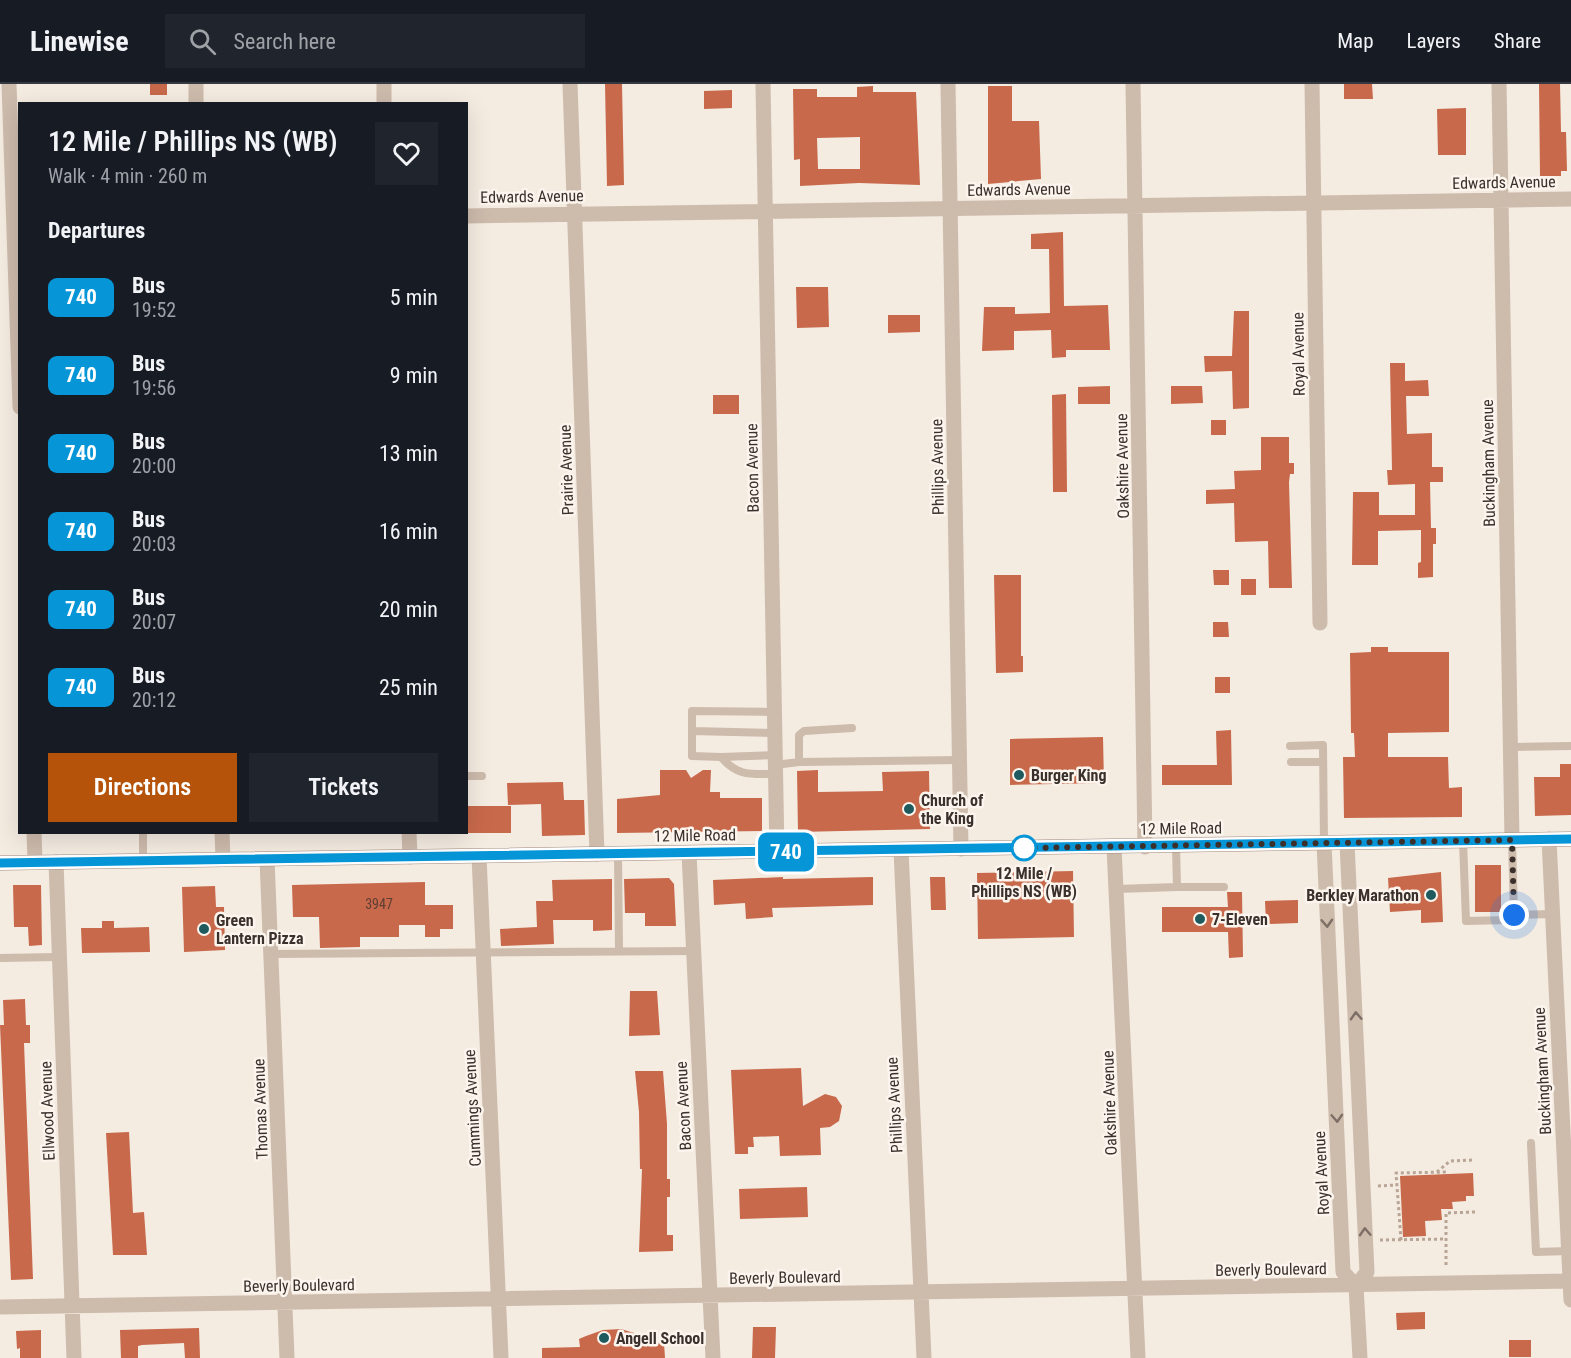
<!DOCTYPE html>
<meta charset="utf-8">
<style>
:root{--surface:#171b24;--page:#20242c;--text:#f1f3f6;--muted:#9ea1a6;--line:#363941;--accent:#b45309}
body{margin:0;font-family:"Roboto Condensed",sans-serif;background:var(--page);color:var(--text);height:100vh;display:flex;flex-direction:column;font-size:22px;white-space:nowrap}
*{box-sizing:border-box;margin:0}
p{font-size:20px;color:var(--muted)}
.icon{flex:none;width:33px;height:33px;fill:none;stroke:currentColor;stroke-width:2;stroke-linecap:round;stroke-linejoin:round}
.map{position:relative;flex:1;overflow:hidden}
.sheet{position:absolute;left:18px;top:18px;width:450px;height:732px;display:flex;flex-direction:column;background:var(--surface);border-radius:0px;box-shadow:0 6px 24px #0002}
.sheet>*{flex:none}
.badge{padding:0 12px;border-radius:9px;font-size:21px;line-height:39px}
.you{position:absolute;width:30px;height:30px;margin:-15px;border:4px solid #fff;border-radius:50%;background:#1a73e8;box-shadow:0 0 0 9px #1a73e833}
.map>.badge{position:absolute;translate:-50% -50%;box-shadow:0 0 0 3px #fff}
h2{padding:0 30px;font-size:22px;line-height:54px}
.round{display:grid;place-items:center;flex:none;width:63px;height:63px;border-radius:0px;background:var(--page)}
.headline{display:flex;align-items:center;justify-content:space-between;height:102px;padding:0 30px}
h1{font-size:28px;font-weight:600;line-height:45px}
.primary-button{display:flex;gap:12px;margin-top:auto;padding:12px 30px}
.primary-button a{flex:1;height:69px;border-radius:0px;background:var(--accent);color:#fff;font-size:24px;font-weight:600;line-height:69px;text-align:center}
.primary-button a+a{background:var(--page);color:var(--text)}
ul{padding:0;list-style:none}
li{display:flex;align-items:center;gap:18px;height:78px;padding:0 30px}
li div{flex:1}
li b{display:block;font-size:22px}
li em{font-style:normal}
li .badge{min-width:66px;font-weight:700;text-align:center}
header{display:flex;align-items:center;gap:36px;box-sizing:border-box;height:84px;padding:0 30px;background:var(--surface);border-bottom:2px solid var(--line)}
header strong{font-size:28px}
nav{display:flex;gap:33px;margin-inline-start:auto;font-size:21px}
.search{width:420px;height:54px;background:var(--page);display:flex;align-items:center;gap:15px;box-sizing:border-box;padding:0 21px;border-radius:0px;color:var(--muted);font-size:22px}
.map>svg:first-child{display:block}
.building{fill:#c8694b;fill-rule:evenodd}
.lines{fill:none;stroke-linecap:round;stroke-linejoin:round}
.path{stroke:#b9a596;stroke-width:3;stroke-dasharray:3 3;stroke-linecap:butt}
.lane{stroke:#cdbbac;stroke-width:8}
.street{stroke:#cdbbac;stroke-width:15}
.secondary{stroke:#a18a7d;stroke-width:15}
.oneway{stroke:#7d6f65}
.line-casing{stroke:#fff;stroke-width:14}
.line{stroke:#0696d7;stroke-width:9}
.walk{stroke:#3b302b;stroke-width:6;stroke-dasharray:0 10.8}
.poi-dot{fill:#1f5a5e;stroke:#fbf5ee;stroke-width:2}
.stop-dot{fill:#fff;stroke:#0696d7;stroke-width:3}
.labels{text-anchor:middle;stroke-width:5;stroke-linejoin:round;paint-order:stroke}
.number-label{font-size:14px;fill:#5e3e33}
.street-label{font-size:16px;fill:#3b302b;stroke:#fbf5ee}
.poi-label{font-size:16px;font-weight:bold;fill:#3b302b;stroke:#fbf5ee;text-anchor:start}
.stop-label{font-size:16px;font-weight:bold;fill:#3b302b;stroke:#fbf5ee}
</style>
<header>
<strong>Linewise</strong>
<div class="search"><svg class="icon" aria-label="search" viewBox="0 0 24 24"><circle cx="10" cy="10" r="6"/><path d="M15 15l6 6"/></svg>Search here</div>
<nav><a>Map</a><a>Layers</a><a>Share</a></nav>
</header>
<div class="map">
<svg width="1571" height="1274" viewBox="0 0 1571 1274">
<rect width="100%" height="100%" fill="#f4ebe1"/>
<path class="building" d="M150,0H167V11H150Z
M605,0H622L624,101L607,102Z
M1344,0H1372L1373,15H1344Z
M1539,0H1560L1561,48H1566L1567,87H1561V92H1540Z
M873,2V8H916L920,101L859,99L800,102V75L794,76L793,5H817V13H857V3ZM860,53V85H818L817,54Z
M988,2H1012V37H1039L1041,95L988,100Z
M732,6V24L704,25V7Z
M1466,24V71H1438L1437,25Z
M1063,148L1064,222L1108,221L1110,266H1066V273L1052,274L1051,246L1014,247V266L982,267L984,223H1015V230L1050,229L1049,165H1031V150Z
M796,203H828L829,243L797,244Z
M1234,227H1249V324L1233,325L1232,287L1205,288L1204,272H1232Z
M888,231H920V248L888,249Z
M1390,279H1405V297L1428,296L1429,312H1406L1407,350L1432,349V383H1443V398H1430L1431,444H1436V460H1433V493L1418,494V479L1421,478V446L1378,447V481H1352L1353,408H1379V431H1415V400L1388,401L1387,386H1392Z
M1110,302V320H1078V303Z
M1171,302H1202L1203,319L1171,320Z
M1066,310L1067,408H1053L1052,311Z
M713,311H739V330H713Z
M1211,336H1226V351H1211Z
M1261,353H1289V379H1294V390H1290L1289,398L1292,504H1269L1268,457L1235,458L1234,419L1206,420V406L1235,405L1234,387L1261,386Z
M1213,486H1229V501H1214Z
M994,491H1021V572H1023V588L996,589Z
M1241,495H1256V511H1241Z
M1213,538H1228L1229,553H1213Z
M1371,563H1388V568H1449V648L1388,649V673H1448L1449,704L1462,703V733L1344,734L1343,673H1355L1354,649H1351L1350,569L1371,568Z
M1215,593H1230V609H1215Z
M1231,646L1232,701H1162V681H1217L1216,647Z
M1103,653L1104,699L1010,701V655Z
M1560,680H1571V731L1535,732L1534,693H1560Z
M660,686H686L691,694L703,686H711L710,708H720V714H762V747L617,749V715L660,711Z
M818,686V708L883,707L882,688L929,687L930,745L798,748L797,687Z
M563,698L564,716H584L585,751L542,752L541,720L508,721L507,699Z
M466,722H511V749H466Z
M1475,781H1501V828H1475Z
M1073,787L1074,853L978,855L977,789Z
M1441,788L1443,838L1421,839V826L1390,828L1388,794Z
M783,793V795L873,793V821L772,824L773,833L746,835L745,819L714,821L713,796Z
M930,793H945L946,826H931Z
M669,794L674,800L676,842H645V829H625L624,795Z
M552,796L612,795V846L593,847V836H553L554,860L501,862L500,845L537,843L536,817H553Z
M425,798V821H453V845H440V853H425V841H399V853H360V863L320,864L319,833H293L292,801Z
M13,801H41L42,861L29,862L28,843H14Z
M215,802L216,823H224L225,866L184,868L182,803Z
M1227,808H1242L1243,873L1229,874L1228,848H1162V823H1228Z
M1298,816V839L1266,840L1265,817Z
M102,837H114V844L149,843L150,868L82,869L81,844H102Z
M630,907H657L660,951L629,952Z
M25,915L26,941H30V959H24L33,1195L11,1196L0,941H4L3,916Z
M801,984L803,1022L825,1010L836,1013L842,1022L839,1037L830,1043L820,1044L821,1071L780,1072L779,1052L753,1053L754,1063H748V1070H735L731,986Z
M635,987H663L667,1040V1095H670V1113H667V1151H673V1167L639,1168L642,1085H640L639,1028Z
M129,1048L133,1129L144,1128L147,1171H113L106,1049Z
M1473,1089L1474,1112H1466V1117L1452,1118L1453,1125H1441L1442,1136L1425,1137L1426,1152L1403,1153L1400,1092Z
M807,1103L808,1133L740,1135L739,1105Z
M1425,1228V1245L1397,1246L1396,1229Z
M753,1243H776L775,1274H752Z
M199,1244L200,1274H185L184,1259L142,1261L138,1262V1274H121L120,1246Z
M621,1245L644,1252L645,1260L664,1259L665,1274H542V1264L580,1263L579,1255L586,1252L603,1246Z
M41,1246V1274H20V1264L17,1265L16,1247Z
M1509,1256H1531V1273H1509Z"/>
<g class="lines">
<path class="path" d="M1437,1088L1450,1077L1473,1076
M1378,1102L1397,1101
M1380,1156L1446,1155
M1401,1156L1396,1089L1448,1088
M1446,1181V1129L1475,1128"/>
<path class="lane" d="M775,628L692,627V672L721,673C738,693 751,690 776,690
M692,647L775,649
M1290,662L1323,661L1324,759
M1511,663L1571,662
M721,673L775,671
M799,678V651L804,647L852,644
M1291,678H1323
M775,681L799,678L960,676
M466,692H482
M143,748V777
M1512,756L1514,831
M1463,757L1466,837L1509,836L1514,831L1552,830
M618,770L619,867
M1177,803H1224
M1116,805L1177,803L1176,762
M271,870L694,867
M0,874L59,873
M1531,1059L1536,1168L1569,1167"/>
<path class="street" d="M9,0L20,323
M196,0V20
M384,0V20
M570,0L597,770
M763,0L777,768
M948,0L961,765
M1133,0L1145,763
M1312,0L1320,539
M1499,0L1512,756
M466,132L1571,115
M34,748L35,778
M222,748L223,775
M409,748L410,773
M1549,755L1571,1216
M1324,759L1343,1188L1356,1202L1360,1274
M1347,759L1367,1188L1356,1202
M1114,763L1138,1274
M901,766L924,1274
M689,769L713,1274
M479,772L501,1274
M267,775L287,1274
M56,778L74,1274
M0,1223L1571,1197"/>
<path class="secondary" d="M0,779L1571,755"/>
</g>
<defs><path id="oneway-chevron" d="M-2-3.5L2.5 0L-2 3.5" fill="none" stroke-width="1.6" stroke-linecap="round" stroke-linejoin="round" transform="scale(1.5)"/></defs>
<g class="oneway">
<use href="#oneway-chevron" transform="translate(1327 839) rotate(87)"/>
<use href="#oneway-chevron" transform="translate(1356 932) rotate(-93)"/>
<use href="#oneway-chevron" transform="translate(1337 1034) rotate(87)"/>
<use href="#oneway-chevron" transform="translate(1365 1148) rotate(-93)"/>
</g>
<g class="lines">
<defs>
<path id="line" d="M0,779L1571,755"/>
</defs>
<use href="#line" class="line-casing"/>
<use href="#line" class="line"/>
<path class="walk" d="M1024,764L1512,756L1514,831"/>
</g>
<g class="poi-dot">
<circle cx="1019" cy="691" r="6"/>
<circle cx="909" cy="725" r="6"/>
<circle cx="1431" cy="811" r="6"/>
<circle cx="1200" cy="835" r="6"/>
<circle cx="204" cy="845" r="6"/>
<circle cx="604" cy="1254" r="6"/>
</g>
<circle class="stop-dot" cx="1024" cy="764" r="12"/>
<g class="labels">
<g class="number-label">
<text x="379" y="825">3947</text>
</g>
<g class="street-label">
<text transform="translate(1504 98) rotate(-1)" y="6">Edwards Avenue</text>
<text transform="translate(1019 105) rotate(-1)" y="6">Edwards Avenue</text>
<text transform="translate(532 112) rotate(-1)" y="6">Edwards Avenue</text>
<text transform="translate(1298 270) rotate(-91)" y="6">Royal Avenue</text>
<text transform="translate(1488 379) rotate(-91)" y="6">Buckingham Avenue</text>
<text transform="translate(1122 382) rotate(-91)" y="6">Oakshire Avenue</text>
<text transform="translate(937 383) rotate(-91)" y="6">Phillips Avenue</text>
<text transform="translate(752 384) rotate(-91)" y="6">Bacon Avenue</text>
<text transform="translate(566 386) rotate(-92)" y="6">Prairie Avenue</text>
<text transform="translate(1181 744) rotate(-1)" y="6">12 Mile Road</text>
<text transform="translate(695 751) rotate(-1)" y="6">12 Mile Road</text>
<text transform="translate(1542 987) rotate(-93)" y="6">Buckingham Avenue</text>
<text transform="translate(1109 1019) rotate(-92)" y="6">Oakshire Avenue</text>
<text transform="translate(894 1021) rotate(-93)" y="6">Phillips Avenue</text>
<text transform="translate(683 1022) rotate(-93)" y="6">Bacon Avenue</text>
<text transform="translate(472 1024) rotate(-93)" y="6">Cummings Avenue</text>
<text transform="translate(260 1025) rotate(-92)" y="6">Thomas Avenue</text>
<text transform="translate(47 1027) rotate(-92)" y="6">Ellwood Avenue</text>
<text transform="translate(1321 1089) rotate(-93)" y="6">Royal Avenue</text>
<text transform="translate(1271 1185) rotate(-1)" y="6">Beverly Boulevard</text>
<text transform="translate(785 1193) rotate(-1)" y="6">Beverly Boulevard</text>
<text transform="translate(299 1201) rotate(-1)" y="6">Beverly Boulevard</text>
</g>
<g class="poi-label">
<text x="1031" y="697">Burger King</text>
<text x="921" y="722">Church of<tspan x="921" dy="18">the King</tspan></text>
<text x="1419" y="817" text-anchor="end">Berkley Marathon</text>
<text x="1212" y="841">7-Eleven</text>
<text x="216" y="842">Green<tspan x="216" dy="18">Lantern Pizza</tspan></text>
<text x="616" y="1260">Angell School</text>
</g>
<g class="stop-label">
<text x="1024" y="795">12 Mile /<tspan x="1024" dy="18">Phillips NS (WB)</tspan></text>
</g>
</g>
</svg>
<div class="you" style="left:1514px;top:831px"></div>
<b class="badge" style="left:786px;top:768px;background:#0696d7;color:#fff">740</b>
<section class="sheet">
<div class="headline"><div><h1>12 Mile / Phillips NS (WB)</h1><p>Walk · 4 min · 260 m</p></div><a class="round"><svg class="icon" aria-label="heart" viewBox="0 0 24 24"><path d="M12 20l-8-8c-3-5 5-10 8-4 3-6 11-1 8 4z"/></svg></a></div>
<h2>Departures</h2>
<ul>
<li><span class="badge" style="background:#0696d7;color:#fff">740</span><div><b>Bus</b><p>19:52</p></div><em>5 min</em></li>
<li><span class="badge" style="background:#0696d7;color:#fff">740</span><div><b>Bus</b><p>19:56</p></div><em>9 min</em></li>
<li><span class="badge" style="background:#0696d7;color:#fff">740</span><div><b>Bus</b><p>20:00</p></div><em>13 min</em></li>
<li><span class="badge" style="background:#0696d7;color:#fff">740</span><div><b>Bus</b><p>20:03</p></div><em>16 min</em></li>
<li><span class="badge" style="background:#0696d7;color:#fff">740</span><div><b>Bus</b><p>20:07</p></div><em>20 min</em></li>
<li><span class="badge" style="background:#0696d7;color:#fff">740</span><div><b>Bus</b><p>20:12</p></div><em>25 min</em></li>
</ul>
<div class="primary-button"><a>Directions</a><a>Tickets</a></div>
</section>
</div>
